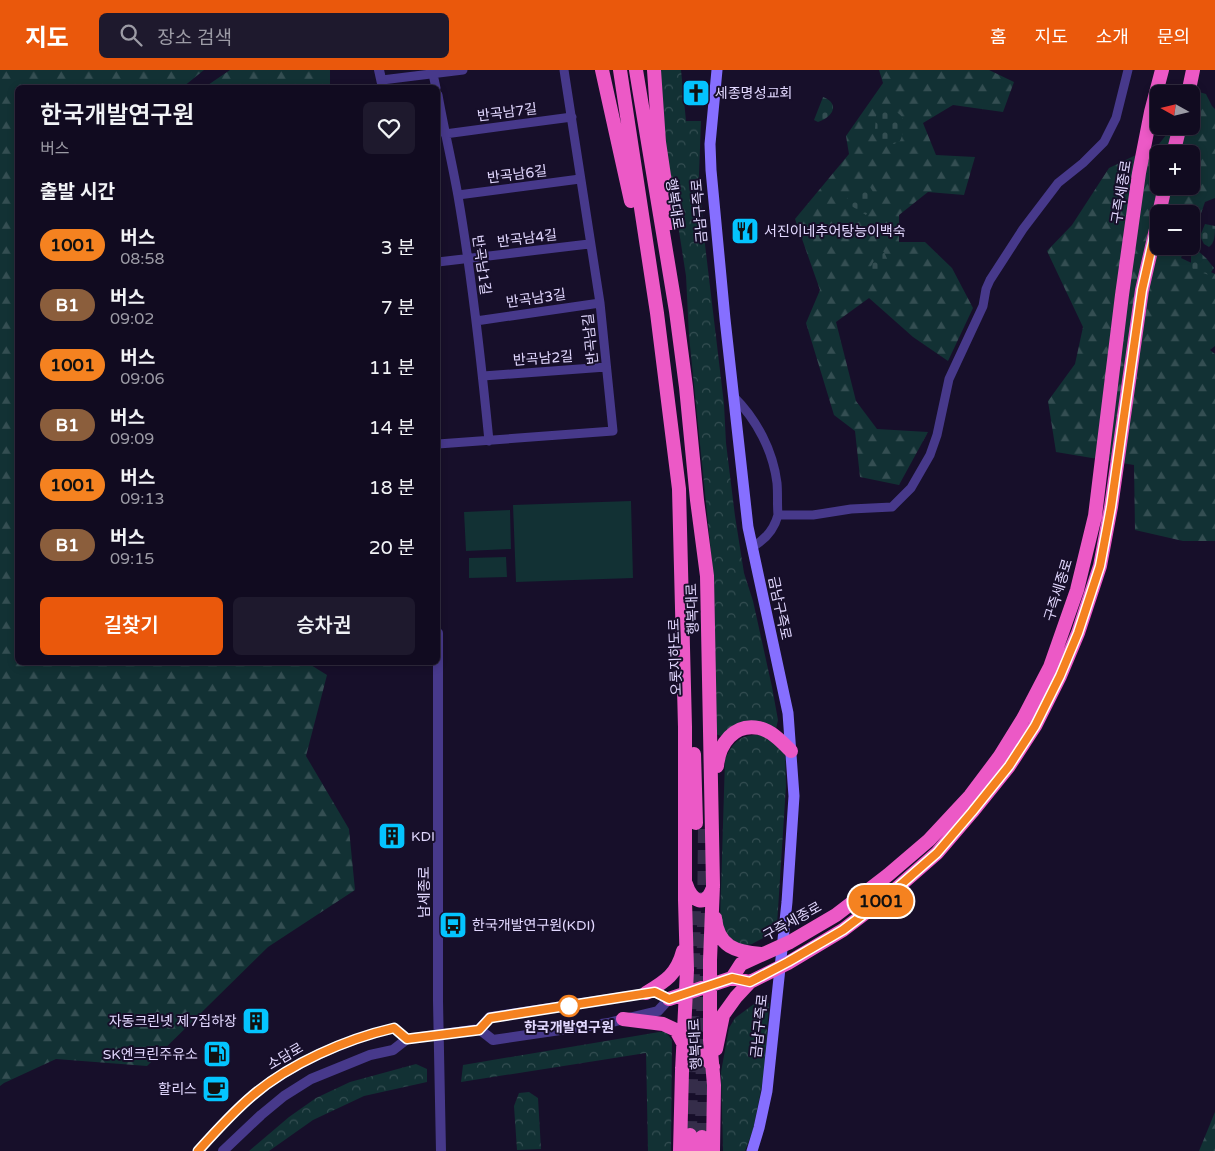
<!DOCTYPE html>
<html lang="ko">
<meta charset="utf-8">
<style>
:root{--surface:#110b20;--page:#1e192d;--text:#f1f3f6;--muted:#9c9ba5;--line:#302b3e;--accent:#ea580c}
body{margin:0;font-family:"Varela Round","Noto Sans KR",sans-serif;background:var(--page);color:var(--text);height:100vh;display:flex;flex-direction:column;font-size:19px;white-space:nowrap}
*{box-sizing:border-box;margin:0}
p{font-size:16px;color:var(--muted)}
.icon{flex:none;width:28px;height:28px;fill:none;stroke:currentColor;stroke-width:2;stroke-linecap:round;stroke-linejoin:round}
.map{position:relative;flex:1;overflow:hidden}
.side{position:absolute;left:15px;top:15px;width:425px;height:580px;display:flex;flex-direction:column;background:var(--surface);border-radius:8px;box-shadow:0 2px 8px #0003,0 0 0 1px var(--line)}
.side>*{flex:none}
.badge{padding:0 10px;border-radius:16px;font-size:18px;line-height:32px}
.needle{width:32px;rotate:278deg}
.controls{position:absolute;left:1150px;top:15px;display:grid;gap:10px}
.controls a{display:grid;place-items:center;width:50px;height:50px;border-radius:8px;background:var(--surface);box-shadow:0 2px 8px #0003,0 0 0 1px var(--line);font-size:25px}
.map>.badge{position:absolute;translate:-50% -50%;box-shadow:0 0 0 2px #fff}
h2{padding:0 25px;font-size:19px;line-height:45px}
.round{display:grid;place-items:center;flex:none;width:52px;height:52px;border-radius:8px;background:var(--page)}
.summary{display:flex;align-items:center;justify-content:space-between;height:85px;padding:0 25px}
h1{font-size:24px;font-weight:600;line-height:38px}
.cta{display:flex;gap:10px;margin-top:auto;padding:10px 25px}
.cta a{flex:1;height:58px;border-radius:8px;background:var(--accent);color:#fff;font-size:20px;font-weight:600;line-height:58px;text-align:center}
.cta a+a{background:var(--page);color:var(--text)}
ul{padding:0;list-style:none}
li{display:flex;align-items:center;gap:15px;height:60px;padding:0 25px}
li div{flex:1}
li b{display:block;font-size:19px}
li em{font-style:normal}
li .badge{min-width:55px;font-weight:700;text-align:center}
header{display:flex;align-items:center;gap:30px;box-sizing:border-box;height:70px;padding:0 25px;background:var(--accent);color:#fff}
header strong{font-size:24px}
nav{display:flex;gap:28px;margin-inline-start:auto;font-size:18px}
.search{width:350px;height:45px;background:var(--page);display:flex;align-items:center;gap:12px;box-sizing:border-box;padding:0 18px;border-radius:8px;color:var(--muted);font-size:19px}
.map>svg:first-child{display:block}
.forest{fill:url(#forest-firs);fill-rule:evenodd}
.cemetery{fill:url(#cemetery-stones)}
.park{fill:url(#park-crowns)}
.garden{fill:#123134}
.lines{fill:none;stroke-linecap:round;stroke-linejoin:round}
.trunk-tunnel{stroke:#352d4a;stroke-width:14;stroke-dasharray:14 7;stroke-linecap:butt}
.minor{stroke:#47398b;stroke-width:9}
.tertiary{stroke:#47398b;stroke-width:10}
.secondary{stroke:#866fff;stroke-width:11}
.trunk{stroke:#ec59c6;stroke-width:14}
.line-casing{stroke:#fff;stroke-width:11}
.line{stroke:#f58220;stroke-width:8}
.stop-dot{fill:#fff;stroke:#f58220;stroke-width:2.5}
.labels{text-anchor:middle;stroke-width:4;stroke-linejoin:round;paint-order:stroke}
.poi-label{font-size:14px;fill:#e2d8ff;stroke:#170f2a;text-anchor:start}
.street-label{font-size:14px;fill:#e2d8ff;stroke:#170f2a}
.stop-label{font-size:14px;font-weight:bold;fill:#e2d8ff;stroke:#170f2a}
</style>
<header>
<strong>지도</strong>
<div class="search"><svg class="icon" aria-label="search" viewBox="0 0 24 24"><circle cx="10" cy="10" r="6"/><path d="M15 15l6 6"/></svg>장소 검색</div>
<nav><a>홈</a><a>지도</a><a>소개</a><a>문의</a></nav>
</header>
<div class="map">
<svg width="1215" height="1081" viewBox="0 0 1215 1081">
<defs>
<pattern id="forest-firs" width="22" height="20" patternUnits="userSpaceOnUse" patternTransform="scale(1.25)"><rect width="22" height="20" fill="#123134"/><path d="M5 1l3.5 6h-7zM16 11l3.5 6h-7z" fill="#344e52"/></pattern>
<pattern id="cemetery-stones" width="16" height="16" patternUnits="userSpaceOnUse" patternTransform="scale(1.25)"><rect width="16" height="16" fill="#123134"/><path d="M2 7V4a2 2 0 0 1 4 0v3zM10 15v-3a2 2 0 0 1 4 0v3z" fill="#344e52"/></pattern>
<pattern id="park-crowns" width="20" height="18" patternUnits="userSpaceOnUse" patternTransform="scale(1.25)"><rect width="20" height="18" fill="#123134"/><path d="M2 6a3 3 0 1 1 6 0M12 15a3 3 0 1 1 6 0" fill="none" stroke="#344e52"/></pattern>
</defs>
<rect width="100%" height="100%" fill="#170f2a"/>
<path class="forest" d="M0,0H204L183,17L18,18V592H306L327,605L306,686L349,759L355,820L268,877L147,996L56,989L4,1013L0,1016Z
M230,0H330V17H205Z
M879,0H989L1014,12L1003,42L953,35L923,53L936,85L975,87L964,125L928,122L899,145V172H925L952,198L973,238L948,291L913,267L869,228L836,252L856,331L877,359L928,362L899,415L860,407L855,361L834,345L806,253L820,220L795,149L849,84L846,66L883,13Z
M1175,15L1206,24L1212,36L1215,39V128L1205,132L1199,149L1191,166V144H1159V176H1186L1181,188L1215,204V276L1210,280L1215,284V471H1183L1135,460L1134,395L1056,382L1048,331L1075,294L1083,257L1047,181L1072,155L1109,98L1159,74L1170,60L1171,56H1191V24H1174ZM1159,84H1191V116H1159Z
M1215,1042V1081H1199Z"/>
<path class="cemetery" d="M823,27C841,34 832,48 818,52L814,50Z
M888,39C906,43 907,55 900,71L894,74L888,71H878L875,59L876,46L881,40Z
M863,117H870L875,125L874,130L869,132V140L866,145L845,132C848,127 850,124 855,125L858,121Z
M1205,154L1215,156C1215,164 1215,173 1209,177L1204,174L1200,166Z
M1196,179L1206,188L1214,198L1209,205L1194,200L1191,197V182Z
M881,181L884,182L891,197C883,203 878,203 870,198L876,187Z"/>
<path class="park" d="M660,0H681L686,51H701L699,105L704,166L724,334L726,373L735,446L744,503L753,531L772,617L778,650L776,659L723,667L716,664L712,492L689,266L686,206L666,78Z
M763,664L785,679L786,716L777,855L763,868L752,874L740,876L721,860L720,852L725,689C736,668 740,666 763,664Z
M758,931L769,933L764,1005L753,1060L745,1081H723L721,1002L729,958L735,948Z
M665,961L672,970L671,1081H648L646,983L461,1012L463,995Z
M416,994L427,999V1012L364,1026L313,1050L269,1081H249L289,1047L316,1028L350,1012Z
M529,1022L538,1028L541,1079L517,1080L514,1036L519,1023Z"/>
<path class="garden" d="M631,431L633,508L516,512L513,435Z
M510,440L511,479L466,481L464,442Z
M506,487L507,507L469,508V488Z"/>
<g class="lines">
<path class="trunk-tunnel" d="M690,1065L694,841
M702,1067L705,753"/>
<path class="minor" d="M433,4L436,18
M382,10L463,0
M438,25C444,59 452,92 458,126C472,207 481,289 489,371
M445,64L572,47
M458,125L580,109
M438,192L589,174
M476,251L600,233
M483,306L606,297
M734,327C757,350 773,381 777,413C778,424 777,434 778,445H813L851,439L892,437L911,418L930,385L937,365L949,309L983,236L986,219L990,210L1023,159L1058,113L1083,93L1104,72L1116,48L1128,0
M438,374L613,361L600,233L564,0
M752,477C765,470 774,460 778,445"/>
<path class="tertiary" d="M379,0L383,18
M438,563V931L441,1081
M198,1081C215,1062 232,1043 252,1026C290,994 346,969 394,958L407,969
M223,1081L261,1045L284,1026L311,1009L370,985L393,980L407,969L479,959L490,947L655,922L669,929L658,941L608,953L493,970L479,959"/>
<path class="secondary" d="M717,0L710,74L711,100L725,249L748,457L788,643L794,726L787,832L767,1021L759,1058L752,1081"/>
<path class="trunk" d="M602,0L631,131
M620,0L657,243L679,419L685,657V830L687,900L682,1001L680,1081
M636,0L676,241L686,317L697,430L707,506L713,815L710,890V970L714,1015L713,1081
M654,0L659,72L671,153
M1188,24L1193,0
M1173,84L1180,56
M1159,144L1165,116
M694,684L696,753
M717,696C719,674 734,653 759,658C772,661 782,672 791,681
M686,814C691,831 706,839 713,817
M715,848C718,877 736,882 761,884
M732,908L741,894L790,872L836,845L888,805L929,770L970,726L1000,686L1024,647L1050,597L1077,520L1095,446L1122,225L1139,103L1151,42L1162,0
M646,923C666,911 677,904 683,881
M669,929L732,908L750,912L788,893L843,860L889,825L937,783L972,742L1009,696L1035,656L1060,606L1078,563L1100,496L1111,437L1142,220L1159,146
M623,949L663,954L676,960L684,975
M716,979L723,945L736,927L750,912
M682,998C689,976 703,982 713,997
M690,1081V1065
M702,1081V1067"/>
</g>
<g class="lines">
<defs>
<path id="line" d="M198,1081C215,1062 232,1043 252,1026C289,994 346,969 394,958L407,969L479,960L490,948L655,922L669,929L732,908L750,912L788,892L843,860L889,825L937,783L972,742L1009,696L1035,656L1060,606L1078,563L1100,496L1111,437L1142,220L1159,145"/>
</defs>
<use href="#line" class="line-casing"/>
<use href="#line" class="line"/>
</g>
<defs>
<symbol id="church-square" viewBox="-11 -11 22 22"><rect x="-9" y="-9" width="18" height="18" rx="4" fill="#04c4ff" stroke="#170f2a"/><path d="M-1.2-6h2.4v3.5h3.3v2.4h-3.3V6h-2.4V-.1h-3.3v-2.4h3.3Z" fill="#111"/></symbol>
<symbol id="restaurant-square" viewBox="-11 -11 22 22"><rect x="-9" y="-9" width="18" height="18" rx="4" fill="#04c4ff" stroke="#170f2a"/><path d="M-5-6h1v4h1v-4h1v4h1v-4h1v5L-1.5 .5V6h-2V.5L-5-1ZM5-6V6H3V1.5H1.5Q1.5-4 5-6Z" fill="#111"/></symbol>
<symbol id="building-square" viewBox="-11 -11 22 22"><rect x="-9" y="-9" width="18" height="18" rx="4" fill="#04c4ff" stroke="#170f2a"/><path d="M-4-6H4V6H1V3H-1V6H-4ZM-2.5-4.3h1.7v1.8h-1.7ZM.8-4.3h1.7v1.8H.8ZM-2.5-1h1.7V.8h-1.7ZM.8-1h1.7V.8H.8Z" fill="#111"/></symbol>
<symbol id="bus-square" viewBox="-11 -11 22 22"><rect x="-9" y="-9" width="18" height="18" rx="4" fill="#04c4ff" stroke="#170f2a"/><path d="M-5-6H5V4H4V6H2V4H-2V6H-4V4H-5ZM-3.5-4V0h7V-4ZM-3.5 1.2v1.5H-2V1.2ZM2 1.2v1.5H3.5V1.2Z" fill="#111"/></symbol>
<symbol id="fuel-square" viewBox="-11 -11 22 22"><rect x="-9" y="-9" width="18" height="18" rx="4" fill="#04c4ff" stroke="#170f2a"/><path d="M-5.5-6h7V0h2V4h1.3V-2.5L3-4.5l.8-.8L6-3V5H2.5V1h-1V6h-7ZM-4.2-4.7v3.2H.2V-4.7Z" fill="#111"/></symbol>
<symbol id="cafe-square" viewBox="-11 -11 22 22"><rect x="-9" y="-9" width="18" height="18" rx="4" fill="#04c4ff" stroke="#170f2a"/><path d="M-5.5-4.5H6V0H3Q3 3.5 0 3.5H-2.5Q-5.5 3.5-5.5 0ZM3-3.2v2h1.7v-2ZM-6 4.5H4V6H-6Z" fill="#111"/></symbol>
</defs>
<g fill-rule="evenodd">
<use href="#church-square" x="680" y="7" width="32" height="32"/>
<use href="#restaurant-square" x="729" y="145" width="32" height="32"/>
<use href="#building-square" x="376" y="750" width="32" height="32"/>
<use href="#bus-square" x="437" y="839" width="32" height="32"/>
<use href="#building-square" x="240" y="935" width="32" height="32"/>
<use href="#fuel-square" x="201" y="968" width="32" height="32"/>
<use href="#cafe-square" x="200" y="1003" width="32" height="32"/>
</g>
<circle class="stop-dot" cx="569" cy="936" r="10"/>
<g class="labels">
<g class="poi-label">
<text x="715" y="28">세종명성교회</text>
<text x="764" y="166">서진이네추어탕능이백숙</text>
<text x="411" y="771">KDI</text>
<text x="472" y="860">한국개발연구원(KDI)</text>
<text x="237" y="956" text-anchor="end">자동크린넷 제7집하장</text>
<text x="198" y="989" text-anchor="end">SK엔크린주유소</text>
<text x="197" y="1024" text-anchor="end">할리스</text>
</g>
<g class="street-label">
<text transform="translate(507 42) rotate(-7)" y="5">반곡남7길</text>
<text transform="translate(517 104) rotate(-7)" y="5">반곡남6길</text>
<text transform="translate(1121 122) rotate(-81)" y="5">구즉세종로</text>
<text transform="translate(675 134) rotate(81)" y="5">행복대로</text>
<text transform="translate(699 141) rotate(-95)" y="5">금남구즉로</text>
<text transform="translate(527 168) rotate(-7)" y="5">반곡남4길</text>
<text transform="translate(482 195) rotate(82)" y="5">반곡남1길</text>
<text transform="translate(536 228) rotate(-8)" y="5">반곡남3길</text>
<text transform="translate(590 269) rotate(-96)" y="5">반곡남길</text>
<text transform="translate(543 288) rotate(-4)" y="5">반곡남2길</text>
<text transform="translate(1058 520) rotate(-73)" y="5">구즉세종로</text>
<text transform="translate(780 538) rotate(78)" y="5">금남구즉로</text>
<text transform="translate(692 539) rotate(-92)" y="5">행복대로</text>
<text transform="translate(675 587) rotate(-92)" y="5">오롯지하도로</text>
<text transform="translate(424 822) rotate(-90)" y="5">남세종로</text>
<text transform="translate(792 851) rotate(-29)" y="5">구즉세종로</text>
<text transform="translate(759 956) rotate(-84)" y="5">금남구즉로</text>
<text transform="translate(695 974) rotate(-93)" y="5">행복대로</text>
<text transform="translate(285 986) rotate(-30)" y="5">소담로</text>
</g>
<g class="stop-label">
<text x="569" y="962">한국개발연구원</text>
</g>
</g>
</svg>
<div class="controls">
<a><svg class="needle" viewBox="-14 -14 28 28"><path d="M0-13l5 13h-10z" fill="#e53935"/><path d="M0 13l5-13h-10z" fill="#9c9ba5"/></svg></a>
<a>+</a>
<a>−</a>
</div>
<b class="badge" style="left:881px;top:831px;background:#f58220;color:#111">1001</b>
<section class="side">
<div class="summary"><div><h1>한국개발연구원</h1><p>버스</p></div><a class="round"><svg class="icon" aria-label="heart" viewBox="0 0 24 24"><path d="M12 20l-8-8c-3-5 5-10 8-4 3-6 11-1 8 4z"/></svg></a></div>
<h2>출발 시간</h2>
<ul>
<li><span class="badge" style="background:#f58220;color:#111">1001</span><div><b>버스</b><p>08:58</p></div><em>3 분</em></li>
<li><span class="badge" style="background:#8b5e3c;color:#fff">B1</span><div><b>버스</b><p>09:02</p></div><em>7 분</em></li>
<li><span class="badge" style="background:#f58220;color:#111">1001</span><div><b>버스</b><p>09:06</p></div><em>11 분</em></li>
<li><span class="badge" style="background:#8b5e3c;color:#fff">B1</span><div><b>버스</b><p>09:09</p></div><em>14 분</em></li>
<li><span class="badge" style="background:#f58220;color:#111">1001</span><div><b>버스</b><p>09:13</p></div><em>18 분</em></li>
<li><span class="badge" style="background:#8b5e3c;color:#fff">B1</span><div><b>버스</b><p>09:15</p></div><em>20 분</em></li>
</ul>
<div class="cta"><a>길찾기</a><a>승차권</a></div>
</section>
</div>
